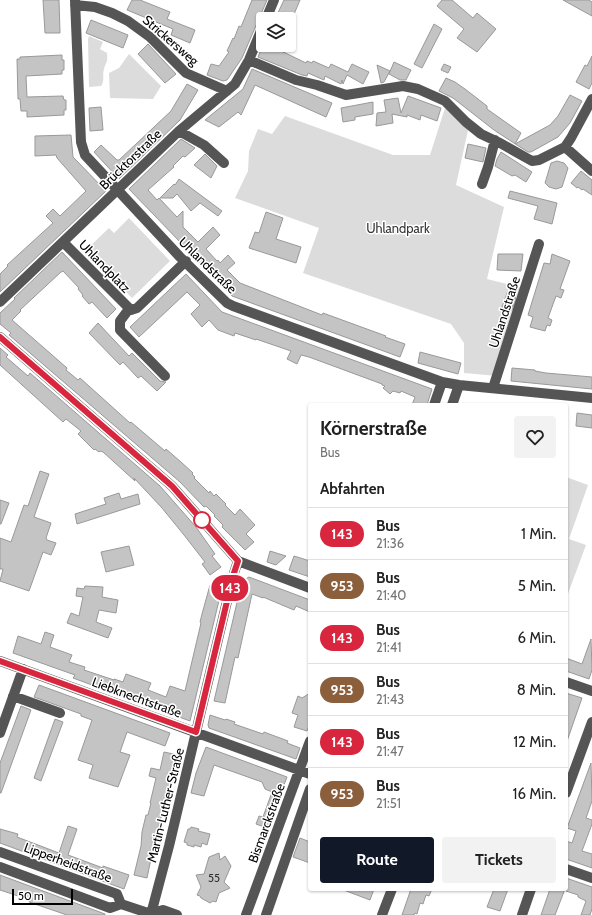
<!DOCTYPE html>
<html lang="de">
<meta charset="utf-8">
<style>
:root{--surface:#fff;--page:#f2f2f2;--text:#222;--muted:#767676;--line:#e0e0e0;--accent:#111827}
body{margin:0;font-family:Cabin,sans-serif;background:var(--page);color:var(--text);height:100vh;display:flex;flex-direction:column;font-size:15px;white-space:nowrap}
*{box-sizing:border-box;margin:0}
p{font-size:13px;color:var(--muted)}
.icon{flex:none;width:22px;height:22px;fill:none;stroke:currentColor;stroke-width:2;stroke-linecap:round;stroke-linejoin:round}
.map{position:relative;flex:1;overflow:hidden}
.side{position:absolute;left:308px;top:403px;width:260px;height:488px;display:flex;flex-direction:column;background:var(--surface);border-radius:4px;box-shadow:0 1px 3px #0004}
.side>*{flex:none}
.badge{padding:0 8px;border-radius:13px;font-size:14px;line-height:26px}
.controls{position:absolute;left:256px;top:12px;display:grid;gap:8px}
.controls a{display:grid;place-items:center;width:40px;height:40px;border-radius:4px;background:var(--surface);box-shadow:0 1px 3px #0004;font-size:20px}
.scale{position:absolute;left:12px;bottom:10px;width:61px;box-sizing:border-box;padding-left:4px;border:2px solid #000;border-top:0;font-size:11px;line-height:14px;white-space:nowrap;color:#000;-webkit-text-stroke:3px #fff;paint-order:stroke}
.map>.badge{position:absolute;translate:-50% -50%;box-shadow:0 0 0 2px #fff}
h2{padding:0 12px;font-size:15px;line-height:36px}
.round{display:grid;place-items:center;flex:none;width:42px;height:42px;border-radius:4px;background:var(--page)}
.summary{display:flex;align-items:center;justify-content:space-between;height:68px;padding:0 12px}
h1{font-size:19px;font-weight:800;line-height:30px}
.primary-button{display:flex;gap:8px;margin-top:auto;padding:8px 12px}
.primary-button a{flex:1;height:46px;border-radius:4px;background:var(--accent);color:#fff;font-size:16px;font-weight:800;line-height:46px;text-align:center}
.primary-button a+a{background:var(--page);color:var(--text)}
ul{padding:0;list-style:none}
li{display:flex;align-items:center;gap:12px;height:52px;padding:0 12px;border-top:1px solid var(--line)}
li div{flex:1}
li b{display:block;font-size:15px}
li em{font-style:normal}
li .badge{min-width:44px;font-weight:700;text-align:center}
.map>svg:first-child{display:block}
.green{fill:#dcdcdc}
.water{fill:#a3a3a3}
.building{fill:#c4c4c4;stroke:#999}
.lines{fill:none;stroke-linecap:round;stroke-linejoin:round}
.minor{stroke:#555;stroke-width:10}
.line-casing{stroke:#fff;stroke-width:9}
.line{stroke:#d7263d;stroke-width:6}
.stop-dot{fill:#fff;stroke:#d7263d;stroke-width:2}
.labels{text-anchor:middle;stroke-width:3;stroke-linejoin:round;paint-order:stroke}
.number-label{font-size:11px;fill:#313131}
.street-label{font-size:13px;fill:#000;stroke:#fff}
.park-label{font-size:13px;fill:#333;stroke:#fff}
</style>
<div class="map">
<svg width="592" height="915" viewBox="0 0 592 915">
<rect width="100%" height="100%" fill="#fff"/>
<path class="green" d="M89,36L103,42L100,49L107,53C108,64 106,61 104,69C102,75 105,81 101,86L89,87L88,39Z
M129,54L161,86L153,99L110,98L109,73L119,68Z
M445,108L468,130L456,185L504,207L487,279L523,288L498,376L464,373V343L451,324L303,273L319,228L235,198L248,171L249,151L258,129L272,134L285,116L393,155H430Z
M129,218L170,261L132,298L86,250L109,228L114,233Z
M566,477L588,485L569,539L586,545L566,599Z"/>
<path class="water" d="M510,291C522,294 516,317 503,311L501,308L507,292Z"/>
<path class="building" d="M43,0H59L60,33H45Z
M132,0H140L170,12L167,19L195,30L190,43L171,35L173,29L127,10Z
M252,0H267L242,58L227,80L223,81L207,75L211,64L219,66L229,52L227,51L233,38L234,39L239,26L241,27Z
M284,0H300L292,19H275Z
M442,0H452L473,18L477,13L496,29L477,52L457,38L464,29L437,6Z
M563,0H589L592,2V16Z
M91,20L128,35L123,48L86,33Z
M434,24L442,29L422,68L414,64Z
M148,44L176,74L165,83L138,54Z
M263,45H276L275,48L306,63L307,61L312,63L313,61L329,68L331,64L348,72L352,64L369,72L363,84L347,75L343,84L342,80L341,84L325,76L324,80L308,73L307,76L302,75L258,57Z
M62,55V60H64V70H62V74L26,76L27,97L63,96L64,100H66V110H64V115L27,117V111H21L20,99H18L17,59H20V57Z
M592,56V83L589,89L576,82L585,65L587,66Z
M394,62L411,70L406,80H400L389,74Z
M444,64L451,67L448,73L441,70Z
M377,65L390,71L384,82L381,83Z
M252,69L332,103L326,117L255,85L241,115L238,112L219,127L205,120L243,89Z
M446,78L455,82L465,89L487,106V109L521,133L515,144L550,125L558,116L570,95L582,101L570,123L558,137L531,152H528L520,147L494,130L453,98L439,91Z
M187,84L198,90L180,120L119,179L94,152L101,145L117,160H119L171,111Z
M408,96L441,108L437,121L421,115L420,120L407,115V117L392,114L393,123L376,126L377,113L386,112L384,100L398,98L401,113Z
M373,102V114L355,117V120L343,122L341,108Z
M101,107L103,130L90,131L89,108Z
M71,135L73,157L106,191L0,292V274L8,266L7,265L53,223L46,216L53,209L60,216L86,191L57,158L56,155L35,156V136Z
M181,139L195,148L185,157L183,156L173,166L174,167L148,190L157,200L159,198L177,217L183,211V227L198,242L213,227L220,235L206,249L217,261L218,260L220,263L228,255L235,263L227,270L240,283L322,315L323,313L386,336L385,337L405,344L400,357L232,296L129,189Z
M468,144L486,148L483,162L465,158Z
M501,152L532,172L526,182L515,175L512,176L495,166L497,159Z
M205,154L217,166L211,178L194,165Z
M557,161L564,163L568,168L562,187L556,189L549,187L545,183L551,163Z
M581,171L592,180V195L583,189L582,190L578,187L577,188L571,183Z
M179,179L222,211L218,216L200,203L191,211L177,194L173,198H160L174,184L175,185Z
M510,191L557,203L552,224L534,219L538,206L508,198Z
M266,212L283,218L276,239L301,247L296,263L249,248L255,232L259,233Z
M62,252L116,309L107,318L92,302L89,304L82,296L83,295L78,289L79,288L63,271L61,272L20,310L21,311L12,320L67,368L66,370L78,380L80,378L130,423L131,422L165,451L166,449L181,462L193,473L192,474L195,477L194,478L209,493L210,491L214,496L216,494L226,504L225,505L235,515L240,509L255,525L246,534L254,542L245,550L222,527L223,525L214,516L215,515L206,506L204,507L180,482L9,335L11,333L0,324V313L15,299L14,298Z
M498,254H523L521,271L497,270Z
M552,254L570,261L560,289L564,290L561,298L556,296L548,318L552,320L550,326L547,325L545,331L530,327L533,317L528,315L544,263L550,264Z
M186,274L222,312L432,389L427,405H412L415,397L401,391L400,393L393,391L390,394L383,388L385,386L382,385V384L309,357L301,355L297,364L287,359L291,351L256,339V340L235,333L234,336L218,330L209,320L202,327L191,314L200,305L187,292L139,337L130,327Z
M98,323L129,356L132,353L160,381L166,382L157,391L141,376L138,378L123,362L120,365L89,333Z
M0,348L8,355L6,357L28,376L30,373L160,486L196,527L215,554L212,556L221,567L210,575L202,564L205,562L184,535L162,508L134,478L135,481L103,452L100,451L99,452L95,449L94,450L78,434L81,431L66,419L63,422L0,365Z
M420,352L461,363L458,374L418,363Z
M512,368L535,370V371L546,373L592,377V389L511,381Z
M577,413L592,415V428L576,426Z
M40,471L49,474L34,517L51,523L46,538L47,540L56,543L51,555L43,552L29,591L0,581L3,569H0V538L11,542L24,505L28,506Z
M119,493L121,499L138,494L140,504L77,524L75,514L106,504L104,498Z
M0,500L9,503L1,524H0Z
M129,546L134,565L106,572L101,552Z
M270,551L286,556L276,565L267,562Z
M294,556L310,561V577L289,570Z
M249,577L310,600V612L296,606L294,610L263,597V598L252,594L238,658L235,657L225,703L214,701L242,581Z
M210,585L222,588L190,721L73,678L75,675L13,653L18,636L41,644L45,632L54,635L50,647L72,655L69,662L85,667L84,670L114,680V679L123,682L126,674L151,683L148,690L166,697L170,686L185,691L201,623L200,622L202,614Z
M85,586L103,587L102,597L118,600L116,613L99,610L96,622L112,628L108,638L67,623L71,613L79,616L83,597L76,596L77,588L84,589Z
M591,639L592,670L589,679L566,671V658L582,664Z
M39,685L170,733L165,746L127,732L120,752L130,755L118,787L89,778L93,765L78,760L92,720L81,716V714L34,697Z
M310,693V723L307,731L294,727L298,715L292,713L298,696L302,698Z
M566,693L582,698L567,741H566Z
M21,706L31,710L1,793H0V763Z
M210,715L225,720L226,719L235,722L234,724L263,734L264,732L288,741L287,743L300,748L296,759L209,728L208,725Z
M55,719L63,722L41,781L34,778Z
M206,747L287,777L282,790L281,789L267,828L256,824L259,816L263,817L272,792L265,789L262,782L214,765L204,796L191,793L196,773Z
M164,752L178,755L173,782L169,788L170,791L166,798L153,849L147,878L134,875L141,846L142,832L146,815H148L151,803H150L156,778L149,776L151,768L160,770Z
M591,763L592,801L586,818L592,820V824L582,851L592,854V868L566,859V841L572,843L576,831L567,828Z
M68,826L77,829L68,855L103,868V866L129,875L124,889L0,843V829L18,834L17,837L59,853Z
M191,827L199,829L198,831L210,834L207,845L202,843L201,847L194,845V847L187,845V843L184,842L188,829H190Z
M300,838L310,842V863L293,857Z
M219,853L220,860L225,856L231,866L224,882L230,888L219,893L216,902L213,901L210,903L201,898L200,896L197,895L201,887L196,875L204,874L209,857Z
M0,875L105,914V915H67L29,902L30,900L0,890Z
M566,878L592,887V909L590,915H581L586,901L578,897V895L566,891Z
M341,889H374L370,900Z
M411,889H432L429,896L426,895L423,904L420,903L417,914L415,913L414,915H402Z
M494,889H508L500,911L487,907Z
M550,889H565L555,915H541Z"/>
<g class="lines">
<path class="minor" d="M75,0L81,142L85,155L180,257L227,303L233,306L442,382L459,385L592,398
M75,5L95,7L112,13L128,21L150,37L186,73L227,91
M266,19L274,0
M249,60L296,80L317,85L346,95L403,86L418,89L445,101L466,122L481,134L500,143L532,161L539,160L565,147L571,138L592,99
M179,131L204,145L224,163
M565,147L592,171
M482,184L488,167L495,140
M63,242L131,310L137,308L186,261
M0,302L179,131L235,84L249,60L263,26
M129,309L120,321V330L165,376
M0,337L172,486L238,561L310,588
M493,388L539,244
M434,405L442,382
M452,405L459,385
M0,661L310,774
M566,682L592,691
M13,696L60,713
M0,733L23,669
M566,793L592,722
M0,852L117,894L121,904
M0,867L110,908L121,904L151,914L163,910L177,915
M566,869L592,878
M151,914L169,846L233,576L238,561
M246,915L310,741
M266,915L310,789
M382,915L392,889
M522,915L531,889"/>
</g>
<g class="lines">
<defs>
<path id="line" d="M0,337L172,486L238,561L233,576L196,732L0,661"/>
</defs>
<use href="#line" class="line-casing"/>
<use href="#line" class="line"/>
</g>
<circle class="stop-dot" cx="202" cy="520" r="8"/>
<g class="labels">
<g class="number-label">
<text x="214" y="882">55</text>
</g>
<g class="street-label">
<text transform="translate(171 40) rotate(41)" y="5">Strickersweg</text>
<text transform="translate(130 159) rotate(-44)" y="5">Brücktorstraße</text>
<text transform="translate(208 265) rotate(44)" y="5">Uhlandstraße</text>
<text transform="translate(105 266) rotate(46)" y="5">Uhlandplatz</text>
<text transform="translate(504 312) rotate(-72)" y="5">Uhlandstraße</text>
<text transform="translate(137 697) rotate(20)" y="5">Liebknechtstraße</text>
<text transform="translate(165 805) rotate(-76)" y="5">Martin-Luther-Straße</text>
<text transform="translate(266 823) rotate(-70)" y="5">Bismarckstraße</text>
<text transform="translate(68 862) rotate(20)" y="5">Lipperheidstraße</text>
</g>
<g class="park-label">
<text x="398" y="233">Uhlandpark</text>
</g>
</g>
</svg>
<div class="controls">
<a><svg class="icon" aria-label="layers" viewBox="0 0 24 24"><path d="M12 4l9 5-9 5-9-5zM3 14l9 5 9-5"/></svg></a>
</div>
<div class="scale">50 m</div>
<b class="badge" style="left:230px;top:588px;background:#d7263d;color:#fff">143</b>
<section class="side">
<div class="summary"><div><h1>Körnerstraße</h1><p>Bus</p></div><a class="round"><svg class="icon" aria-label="heart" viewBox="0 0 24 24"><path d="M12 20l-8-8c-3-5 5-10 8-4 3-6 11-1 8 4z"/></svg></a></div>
<h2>Abfahrten</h2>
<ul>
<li><span class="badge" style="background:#d7263d;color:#fff">143</span><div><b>Bus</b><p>21:36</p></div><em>1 Min.</em></li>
<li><span class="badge" style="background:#8b5e3c;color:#fff">953</span><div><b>Bus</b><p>21:40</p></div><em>5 Min.</em></li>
<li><span class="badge" style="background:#d7263d;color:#fff">143</span><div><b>Bus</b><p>21:41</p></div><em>6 Min.</em></li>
<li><span class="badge" style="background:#8b5e3c;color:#fff">953</span><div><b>Bus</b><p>21:43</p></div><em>8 Min.</em></li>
<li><span class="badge" style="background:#d7263d;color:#fff">143</span><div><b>Bus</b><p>21:47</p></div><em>12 Min.</em></li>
<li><span class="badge" style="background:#8b5e3c;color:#fff">953</span><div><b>Bus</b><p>21:51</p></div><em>16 Min.</em></li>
</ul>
<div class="primary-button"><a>Route</a><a>Tickets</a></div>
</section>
</div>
